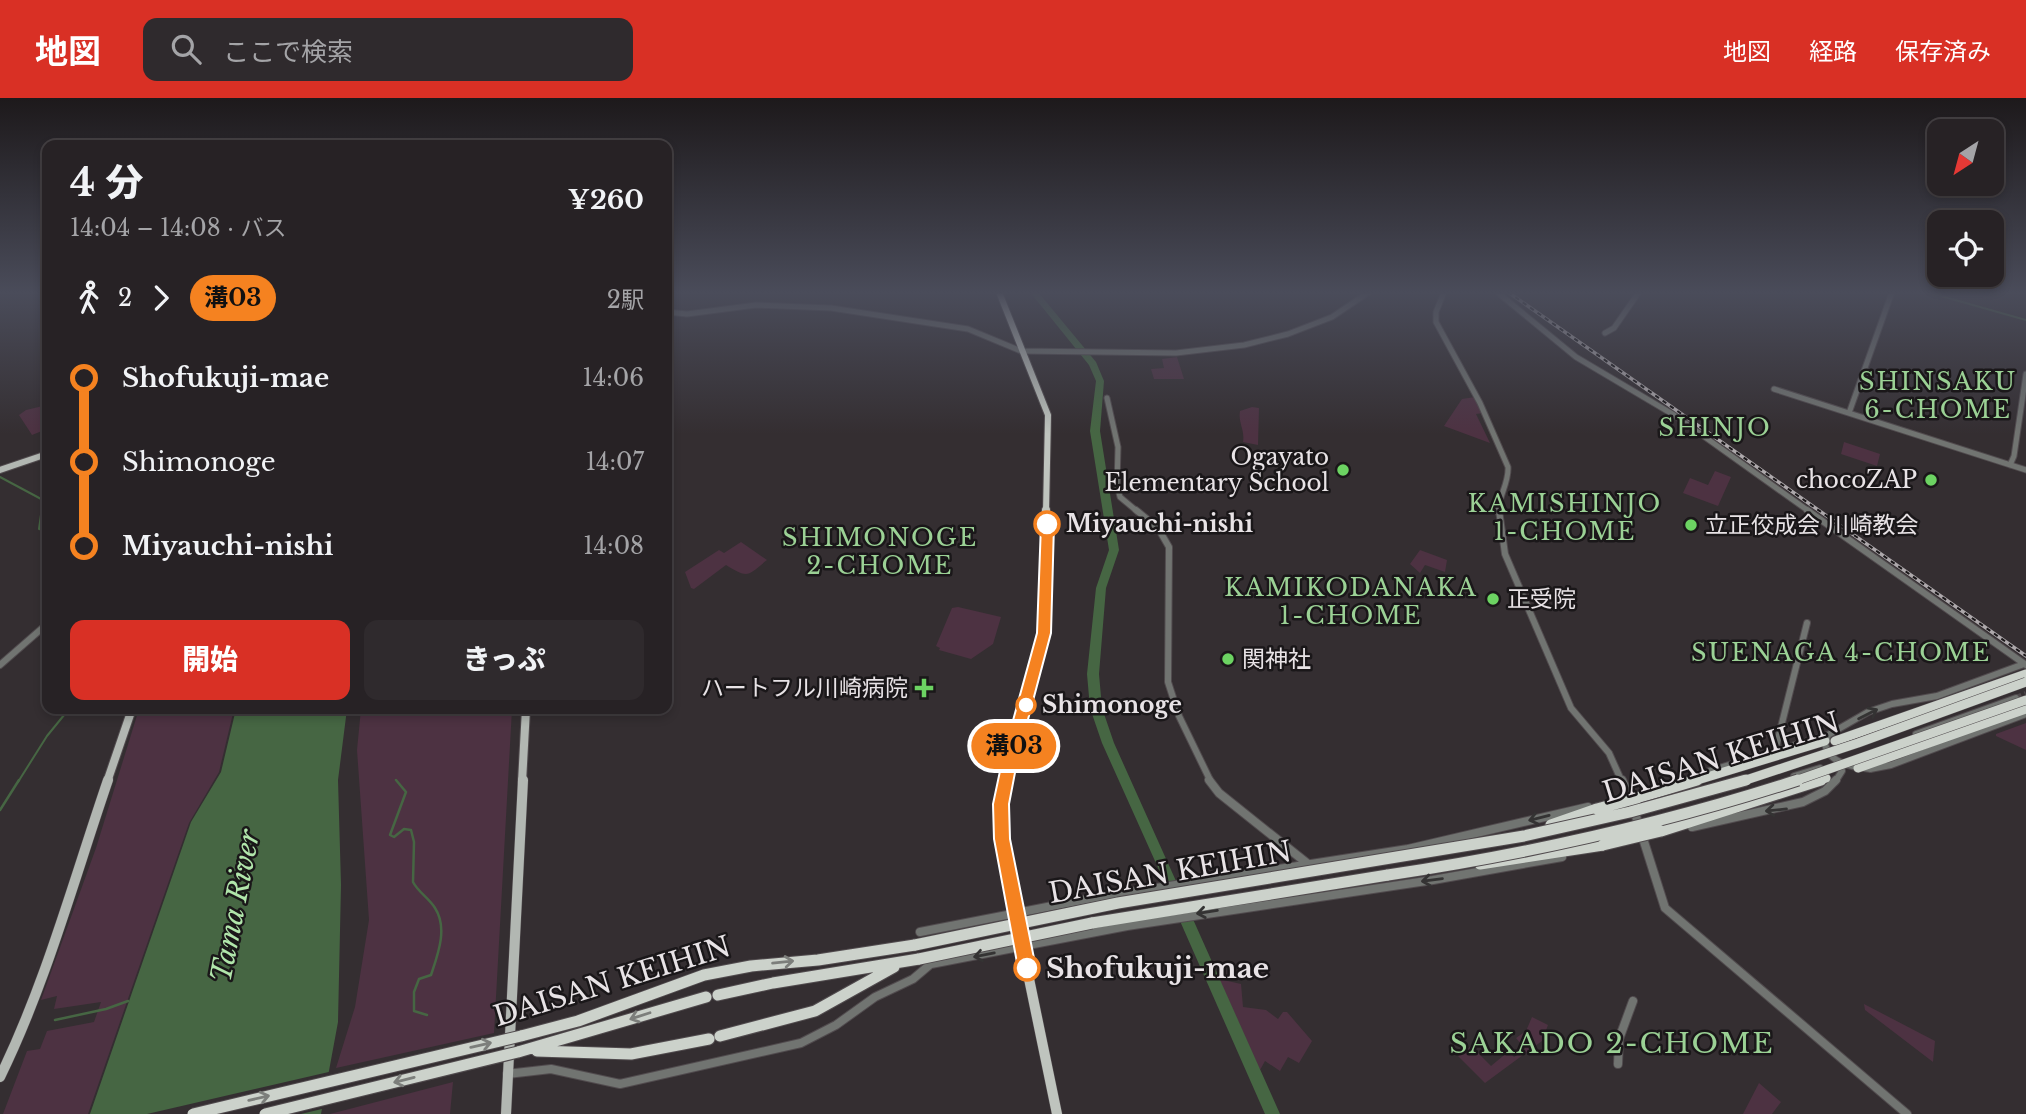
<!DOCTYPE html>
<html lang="ja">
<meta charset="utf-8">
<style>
:root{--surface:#272225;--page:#2f2a2d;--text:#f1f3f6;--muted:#a4a4a7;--line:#433f42;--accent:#d93025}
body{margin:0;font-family:"Libre Baskerville","Noto Sans JP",serif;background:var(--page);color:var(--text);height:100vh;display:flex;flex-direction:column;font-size:26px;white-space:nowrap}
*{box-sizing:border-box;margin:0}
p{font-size:23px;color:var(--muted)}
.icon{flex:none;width:38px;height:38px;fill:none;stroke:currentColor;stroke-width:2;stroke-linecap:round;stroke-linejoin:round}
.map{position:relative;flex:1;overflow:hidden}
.sheet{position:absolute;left:42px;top:42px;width:630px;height:574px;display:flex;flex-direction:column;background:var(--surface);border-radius:14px;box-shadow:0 4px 10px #0003,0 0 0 2px var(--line)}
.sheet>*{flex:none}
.badge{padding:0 14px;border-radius:23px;font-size:24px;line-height:46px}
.needle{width:46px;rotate:216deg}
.controls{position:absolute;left:1927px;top:21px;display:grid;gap:14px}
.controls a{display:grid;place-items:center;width:77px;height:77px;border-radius:14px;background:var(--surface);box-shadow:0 4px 10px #0003,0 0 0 2px var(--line);font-size:35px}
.map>.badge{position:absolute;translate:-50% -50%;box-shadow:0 0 0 4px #fff}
.legs{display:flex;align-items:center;gap:10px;height:77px;padding:0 28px;font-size:23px}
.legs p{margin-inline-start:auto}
.headline{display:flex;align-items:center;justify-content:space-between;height:119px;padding:0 28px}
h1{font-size:38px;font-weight:800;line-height:52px}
.action{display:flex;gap:14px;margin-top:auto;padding:14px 28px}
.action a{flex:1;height:80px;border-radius:14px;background:var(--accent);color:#fff;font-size:28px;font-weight:800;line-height:80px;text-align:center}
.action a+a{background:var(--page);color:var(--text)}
ul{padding:0 28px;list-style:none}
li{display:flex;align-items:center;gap:24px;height:84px;font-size:26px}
li i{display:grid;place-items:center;width:10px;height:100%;margin:0 9px;background:currentColor}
li i::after{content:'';width:18px;height:18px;margin:-9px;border:5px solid;border-radius:50%;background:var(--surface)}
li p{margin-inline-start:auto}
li:first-child i{background:linear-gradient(#0000 50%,currentColor 0)}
li:last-child i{background:linear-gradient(currentColor 50%,#0000 0)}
header{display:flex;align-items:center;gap:42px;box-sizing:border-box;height:98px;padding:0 35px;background:var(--accent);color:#fff}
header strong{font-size:33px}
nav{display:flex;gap:38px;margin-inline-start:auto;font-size:24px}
.search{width:490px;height:63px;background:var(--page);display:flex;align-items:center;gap:18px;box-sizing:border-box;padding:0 24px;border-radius:14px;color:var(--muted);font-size:26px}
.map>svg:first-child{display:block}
.green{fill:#4d3242}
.water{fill:#466643}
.pier{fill:#342e31}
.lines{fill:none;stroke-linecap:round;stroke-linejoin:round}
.stream-far1{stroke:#466643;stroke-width:2}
.stream{stroke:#466643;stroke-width:2.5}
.river{fill:#466643;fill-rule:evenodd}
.tertiary-tunnel{stroke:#4f494c;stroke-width:6;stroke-dasharray:6 3.5;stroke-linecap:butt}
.tertiary-far2-casing{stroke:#514b4e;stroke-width:7}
.tertiary-far1-casing{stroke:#514b4e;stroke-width:8}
.tertiary-casing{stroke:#514b4e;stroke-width:10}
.primary-far2-casing{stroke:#514b4e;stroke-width:8}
.primary-far1-casing{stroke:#514b4e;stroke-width:10}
.primary-casing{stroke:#514b4e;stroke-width:11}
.trunk-far2-casing{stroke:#514b4e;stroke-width:8}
.trunk-far1-casing{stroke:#514b4e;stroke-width:10}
.trunk-casing{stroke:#514b4e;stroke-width:11}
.motorway-far1-casing{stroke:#514b4e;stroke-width:10}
.motorway-casing{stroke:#514b4e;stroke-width:13}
.tertiary-far2{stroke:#717471;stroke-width:5}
.tertiary-far1{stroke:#717471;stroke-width:6}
.tertiary{stroke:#717471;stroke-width:8}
.primary-far2{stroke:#b2b7b2;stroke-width:6}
.primary-far1{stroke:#b2b7b2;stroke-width:8}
.primary{stroke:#b2b7b2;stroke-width:10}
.trunk-far2{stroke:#bfc4be;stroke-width:6}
.trunk-far1{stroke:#bfc4be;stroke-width:8}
.trunk{stroke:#bfc4be;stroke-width:10}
.motorway-far1{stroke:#ccd2cb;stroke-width:9}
.motorway{stroke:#ccd2cb;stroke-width:11}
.rail-casing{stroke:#ada8ab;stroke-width:3.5}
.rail{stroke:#1a1719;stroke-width:2;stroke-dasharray:4.5;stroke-linecap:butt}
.motorway-bridge-far1-casing{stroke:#514b4e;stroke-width:10;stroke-linecap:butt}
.motorway-bridge-casing{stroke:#514b4e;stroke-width:13;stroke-linecap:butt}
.motorway-bridge-far1{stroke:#ccd2cb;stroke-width:9}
.motorway-bridge{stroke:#ccd2cb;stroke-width:11}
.oneway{stroke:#343333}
.oneway2{stroke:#7c7e7b}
.line-1{fill:#f58220;stroke:#fff;stroke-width:2}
.poi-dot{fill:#6cd362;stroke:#1a1719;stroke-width:2.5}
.stop-1-dot{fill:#fff;stroke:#f58220;stroke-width:3.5}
.labels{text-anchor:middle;stroke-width:5;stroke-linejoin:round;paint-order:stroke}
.poi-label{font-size:23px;fill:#e8e3e6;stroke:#1a1719;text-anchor:end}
.stop-label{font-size:23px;font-weight:bold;fill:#e8e3e6;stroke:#1a1719;text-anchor:start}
.neighbourhood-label{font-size:24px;letter-spacing:2px;fill:#9bd195;stroke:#1a1719}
.near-street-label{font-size:28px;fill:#e8e3e6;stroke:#1a1719}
.near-water-label{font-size:28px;font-style:italic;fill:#b1e6ab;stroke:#1a1719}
.near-stop-label{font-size:28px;font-weight:bold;fill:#e8e3e6;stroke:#1a1719;text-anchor:start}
.near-neighbourhood-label{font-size:28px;letter-spacing:2px;fill:#9bd195;stroke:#1a1719}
</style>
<header>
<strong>地図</strong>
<div class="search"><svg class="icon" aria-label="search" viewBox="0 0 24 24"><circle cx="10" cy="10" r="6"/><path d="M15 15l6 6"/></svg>ここで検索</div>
<nav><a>地図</a><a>経路</a><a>保存済み</a></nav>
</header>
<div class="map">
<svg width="2026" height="1016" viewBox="0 0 2026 1016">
<rect width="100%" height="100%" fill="#342e31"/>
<path class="green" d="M1177,259L1184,281H1154L1151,271L1164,270L1162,261Z
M1475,299L1483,315L1476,316L1490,345L1444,328L1462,301Z
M47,307V331L32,337L19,317L26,312Z
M1252,309L1259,310L1258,347L1243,344C1245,332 1238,325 1240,313Z
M1844,344L1880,356L1877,368L1841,356Z
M1715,373L1731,379L1718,408L1683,395L1690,380L1708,387Z
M741,444L767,462C747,478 749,481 726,467L694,491L691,490L685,474L719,452L724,455Z
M1420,452L1447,462L1445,474L1425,467L1420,475L1410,466Z
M958,509L1001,519L993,546L971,561L939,552L940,550L936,548L952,510Z
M139,611H234L219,674L189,725L88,1016H3L27,953L40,951L47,933L94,924L101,904L54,911L57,898L41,902L96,750Z
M361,611H512L494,935L336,970L355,909L369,822L357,652Z
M2026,625V652L1996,638V636Z
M1219,881L1241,886L1243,909L1266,912L1278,921L1283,914H1287L1312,943L1299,965L1288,959L1280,973L1265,963L1260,972Z
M1864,906L1935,943L1933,964L1865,912Z
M1532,919L1548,927L1542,943L1485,985L1458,958L1471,948L1491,968L1509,953L1514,959L1525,951L1516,940L1526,933Z
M453,984L450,1016H330Z
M1759,985L1781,1004L1772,1016H1743Z"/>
<path class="water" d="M236,611H347L338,682L341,787L338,924L321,1016H90L191,724L221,674Z"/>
<path class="pier" d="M333,973L326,1010L301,1016H147Z"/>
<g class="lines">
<path class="stream-far1" d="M1927,194L2026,222
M0,379L43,402L39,431L47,433
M18,684L47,638L69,611"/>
<path class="stream" d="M396,682L406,694L390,737L394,739L404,731L411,732L414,744L413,784C418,794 429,800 435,810C448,830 438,856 431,877L419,881L414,894V913L427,917
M0,712L19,682
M55,922L106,911L128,903"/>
<path class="river" d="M1030,194H1038L1096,264L1104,283L1100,333L1119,452L1106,490L1099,576L1102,610L1114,645L1176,783L1175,787L1170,789L1165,787L1164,783L1102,645L1090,610L1087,576L1096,490L1109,452L1090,333L1096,283L1089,267Z
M1187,817L1192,819L1280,1016H1265L1180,823L1182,819Z"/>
<path class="tertiary-tunnel" d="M2016,600L2026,596"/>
<defs>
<path id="tertiary-far2" d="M1444,194L1436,214V224L1480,305L1508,369C1509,385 1499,397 1498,414
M1497,194L1576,259L1674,317L1810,414
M667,214L687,216L756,207L831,210L968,231L1021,253L1176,255L1244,247L1288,236L1332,219L1369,194
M1605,235L1614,230L1639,194
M1774,291L2026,372
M1107,300L1118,349L1117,387L1120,399L1138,414
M1849,315L1892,194
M2010,367L2014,358L2026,276"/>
<path id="tertiary-far1" d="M1136,412L1158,430L1169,449L1168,584L1179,618L1211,684
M1499,412L1505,456L1571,610L1609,655L1622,684
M1807,412L2026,567
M0,567L47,526
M1916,636L2016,600
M1775,653L1807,525
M1870,671L1891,667L2026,616
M1871,671C1853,669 1829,666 1825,646L1828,637L1868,614L1892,606L1937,598L2024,566
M1693,678L1828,637
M1794,678L1820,670
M1835,684L1842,673L1840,666"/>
<path id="tertiary" d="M1209,682L1219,695L1308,766
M1622,682L1631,702
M1634,712L1665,810L1907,1016
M1692,729L1803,704L1825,693L1836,682
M920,834L1098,799L1408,751L1588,709
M931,866L1127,828L1433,782L1562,759
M1618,966L1619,941L1633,903
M507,976L551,971L620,986L801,945L836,927L875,899L913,881L939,859"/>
<path id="primary-far2" d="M0,372L47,356"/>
<path id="primary-far1" d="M107,684L132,611
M522,684L526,611"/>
<path id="primary" d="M0,979C46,885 74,781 108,682
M506,1016L523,682"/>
<path id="trunk-far2" d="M999,194L1048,317L1046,414"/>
<path id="trunk-far1" d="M1005,684L1044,535L1046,412"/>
<path id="trunk" d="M1005,682L1001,718L1009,784L1057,1016"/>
<path id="motorway-far1" d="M1835,643L2026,576
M1858,670L2026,611
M1691,684L1825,643
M1815,684L1826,680"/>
<path id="motorway" d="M1637,700L1697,682
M1551,727L1597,711
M1661,733L1821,682
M1480,766L1603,747
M1092,825L1388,777
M718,897L773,885L919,861
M521,938L578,923L704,877L751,868L818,862L915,847
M720,938L815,913L894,869
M537,953L631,956L709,941
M518,954L706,899"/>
</defs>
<use href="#tertiary-far2" class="tertiary-far2-casing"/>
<use href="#tertiary-far1" class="tertiary-far1-casing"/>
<use href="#tertiary" class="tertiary-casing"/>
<use href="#primary-far2" class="primary-far2-casing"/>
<use href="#primary-far1" class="primary-far1-casing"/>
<use href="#primary" class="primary-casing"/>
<use href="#trunk-far2" class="trunk-far2-casing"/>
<use href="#trunk-far1" class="trunk-far1-casing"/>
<use href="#trunk" class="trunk-casing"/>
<use href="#motorway-far1" class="motorway-far1-casing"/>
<use href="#motorway" class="motorway-casing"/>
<use href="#tertiary-far2" class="tertiary-far2"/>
<use href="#tertiary-far1" class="tertiary-far1"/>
<use href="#tertiary" class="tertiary"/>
<use href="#primary-far2" class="primary-far2"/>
<use href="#primary-far1" class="primary-far1"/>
<use href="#primary" class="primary"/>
<use href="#trunk-far2" class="trunk-far2"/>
<use href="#trunk-far1" class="trunk-far1"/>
<use href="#trunk" class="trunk"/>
<use href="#motorway-far1" class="motorway-far1"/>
<use href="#motorway" class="motorway"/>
<defs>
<path id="rail" d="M1508,194L2026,558"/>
</defs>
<use href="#rail" class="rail-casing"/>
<use href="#rail" class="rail"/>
<defs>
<path id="motorway-bridge-far1" d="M1740,684L1858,645L2026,584
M1792,684L2026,602"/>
<path id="motorway-bridge" d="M1597,711L1637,700
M1603,747L1661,733
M1388,777C1528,756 1663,726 1798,682
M915,847L1118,805L1524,738L1630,714L1746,682
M919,861L1092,825
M193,1016L521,938
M265,1016L518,954"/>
</defs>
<use href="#motorway-bridge-far1" class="motorway-bridge-far1-casing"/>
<use href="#motorway-bridge" class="motorway-bridge-casing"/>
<use href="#motorway-bridge-far1" class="motorway-bridge-far1"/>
<use href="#motorway-bridge" class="motorway-bridge"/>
</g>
<defs><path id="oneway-shaft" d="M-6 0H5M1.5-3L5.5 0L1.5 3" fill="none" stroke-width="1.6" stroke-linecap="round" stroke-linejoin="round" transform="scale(1.75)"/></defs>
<g class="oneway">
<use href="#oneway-shaft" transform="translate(1868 616) rotate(-27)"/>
<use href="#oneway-shaft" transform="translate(1776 712) rotate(174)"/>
<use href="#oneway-shaft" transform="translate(1539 720) rotate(166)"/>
<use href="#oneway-shaft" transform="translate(1432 782) rotate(173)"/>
<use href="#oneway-shaft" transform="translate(1207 814) rotate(171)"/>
<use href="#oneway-shaft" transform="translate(984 857) rotate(169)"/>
</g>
<g class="oneway2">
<use href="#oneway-shaft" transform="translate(783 864) rotate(-6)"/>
<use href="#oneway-shaft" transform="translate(640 918) rotate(162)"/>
<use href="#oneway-shaft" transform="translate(481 947) rotate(-13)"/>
<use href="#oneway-shaft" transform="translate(404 982) rotate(166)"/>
<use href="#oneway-shaft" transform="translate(259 1000) rotate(-13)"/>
</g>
<linearGradient id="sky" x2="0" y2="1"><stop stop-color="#1d191b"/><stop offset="0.58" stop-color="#4a4c5a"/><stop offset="1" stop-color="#4a4c5a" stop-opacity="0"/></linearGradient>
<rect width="2026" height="336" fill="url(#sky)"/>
<path class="line-1" d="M1047,422L1054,426L1051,535L1018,659L1009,706L1010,741L1036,870L1033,876L1027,878L1021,876L1018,870L994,741L993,706L1003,659L1037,535L1041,426Z"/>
<g class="poi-dot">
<circle cx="1343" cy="372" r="7"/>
<circle cx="1931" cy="382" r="7"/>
<circle cx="1691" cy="427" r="7"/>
<circle cx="1493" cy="501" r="7"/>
<circle cx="1228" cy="561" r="7"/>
<path d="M920.5 579.5h7v7h7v7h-7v7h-7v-7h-7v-7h7z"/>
</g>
<g class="stop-1-dot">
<circle cx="1047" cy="426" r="12"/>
<circle cx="1026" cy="607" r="9"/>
<circle cx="1027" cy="870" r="12"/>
</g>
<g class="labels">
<g class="poi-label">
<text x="1329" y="367">Ogayato<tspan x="1329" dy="26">Elementary School</tspan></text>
<text x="1917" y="390">chocoZAP</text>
<text x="1705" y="435" text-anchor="start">立正佼成会 川崎教会</text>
<text x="1507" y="509" text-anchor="start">正受院</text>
<text x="1242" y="569" text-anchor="start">関神社</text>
<text x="908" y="598">ハートフル川崎病院</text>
</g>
<g class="stop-label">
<text x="1066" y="434">Miyauchi-nishi</text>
<text x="1042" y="615">Shimonoge</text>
</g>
<g class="neighbourhood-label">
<text x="1938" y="292">SHINSAKU<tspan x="1938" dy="28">6-CHOME</tspan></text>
<text x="1715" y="338">SHINJO</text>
<text x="1565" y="414">KAMISHINJO<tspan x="1565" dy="28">1-CHOME</tspan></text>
<text x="880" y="448">SHIMONOGE<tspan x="880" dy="28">2-CHOME</tspan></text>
<text x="1351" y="498">KAMIKODANAKA<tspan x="1351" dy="28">1-CHOME</tspan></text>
<text x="1841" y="563">SUENAGA 4-CHOME</text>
</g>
<g class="near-street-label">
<text transform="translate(1721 659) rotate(-17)" y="10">DAISAN KEIHIN</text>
<text transform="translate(1170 774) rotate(-10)" y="10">DAISAN KEIHIN</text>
<text transform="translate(612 883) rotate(-17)" y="10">DAISAN KEIHIN</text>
</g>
<g class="near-water-label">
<text transform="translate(235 808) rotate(-79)" y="10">Tama River</text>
</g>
<g class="near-stop-label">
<text x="1046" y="880">Shofukuji-mae</text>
</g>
<g class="near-neighbourhood-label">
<text x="1612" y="955">SAKADO 2-CHOME</text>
</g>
</g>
</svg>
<div class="controls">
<a><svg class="needle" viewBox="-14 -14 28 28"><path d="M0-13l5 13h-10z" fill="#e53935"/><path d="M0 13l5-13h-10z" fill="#a4a4a7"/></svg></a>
<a><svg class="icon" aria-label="locate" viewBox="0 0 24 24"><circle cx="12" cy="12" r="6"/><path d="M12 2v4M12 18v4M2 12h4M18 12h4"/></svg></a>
</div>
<b class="badge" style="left:1014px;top:648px;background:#f58220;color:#111">溝03</b>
<section class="sheet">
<div class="headline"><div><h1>4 分</h1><p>14:04 – 14:08 · バス</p></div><b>¥260</b></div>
<div class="legs"><svg class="icon" aria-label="walk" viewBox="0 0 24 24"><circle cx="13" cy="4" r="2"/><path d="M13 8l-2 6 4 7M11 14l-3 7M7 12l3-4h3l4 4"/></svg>2<svg class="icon" aria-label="forward" viewBox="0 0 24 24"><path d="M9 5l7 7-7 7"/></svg><b class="badge" style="background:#f58220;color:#111">溝03</b><p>2駅</p></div>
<ul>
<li><i style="color:#f58220"></i><b>Shofukuji-mae</b><p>14:06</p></li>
<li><i style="color:#f58220"></i><span>Shimonoge</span><p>14:07</p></li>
<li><i style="color:#f58220"></i><b>Miyauchi-nishi</b><p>14:08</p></li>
</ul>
<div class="action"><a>開始</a><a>きっぷ</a></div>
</section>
</div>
